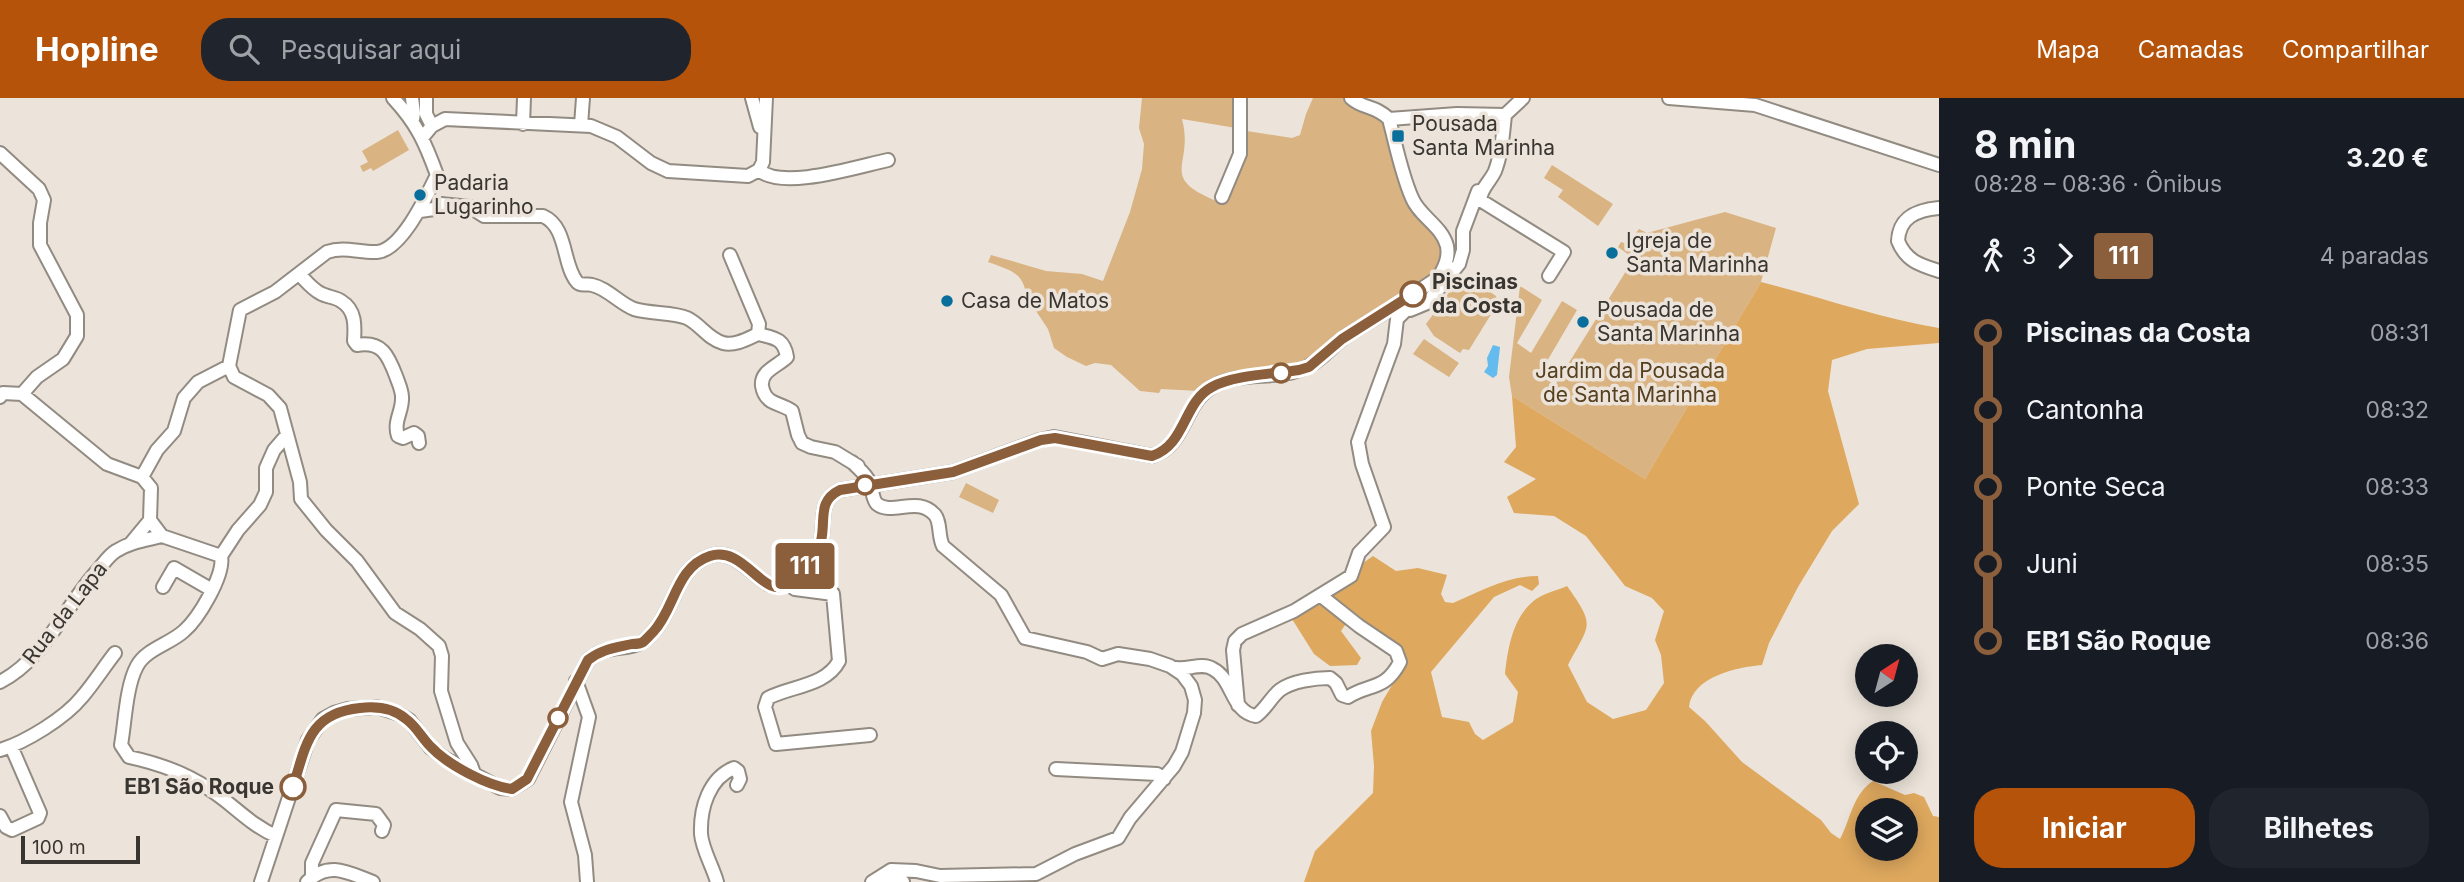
<!DOCTYPE html>
<html lang="pt">
<meta charset="utf-8">
<style>
:root{--surface:#171b24;--page:#20242c;--text:#f1f3f6;--muted:#9ea1a6;--accent:#b45309}
body{margin:0;font-family:Inter,sans-serif;background:var(--page);color:var(--text);height:100vh;display:flex;flex-direction:column;font-size:26px;white-space:nowrap}
*{box-sizing:border-box;margin:0}
p{font-size:23px;color:var(--muted)}
.icon{flex:none;width:38px;height:38px;fill:none;stroke:currentColor;stroke-width:2;stroke-linecap:round;stroke-linejoin:round}
.map{position:relative;flex:1;overflow:hidden}
.panel{display:flex;flex-direction:column;background:var(--surface);width:525px}
.panel>*{flex:none}
.badge{padding:0 14px;border-radius:5px;font-size:24px;line-height:46px}
.needle{width:46px;rotate:36deg}
.tools{position:absolute;left:1855px;top:546px;display:grid;gap:14px}
.tools a{display:grid;place-items:center;width:63px;height:63px;border-radius:50%;background:var(--surface);box-shadow:0 4px 18px #0003;font-size:35px}
.scale{position:absolute;left:21px;bottom:18px;width:119px;box-sizing:border-box;padding-left:7px;border:4px solid #393632;border-top:0;font-size:19px;line-height:24px;white-space:nowrap;color:#393632;-webkit-text-stroke:5px #ece4da;paint-order:stroke}
.map>.badge{position:absolute;translate:-50% -50%;box-shadow:0 0 0 4px #fff}
.legs{display:flex;align-items:center;gap:10px;height:77px;padding:0 35px;font-size:23px}
.legs p{margin-inline-start:auto}
.overview{display:flex;align-items:center;justify-content:space-between;height:119px;padding:0 35px}
h1{font-size:38px;font-weight:700;line-height:52px}
.button{display:flex;gap:14px;margin-top:auto;padding:14px 35px}
.button a{flex:1;height:80px;border-radius:28px;background:var(--accent);color:#fff;font-size:28px;font-weight:700;line-height:80px;text-align:center}
.button a+a{background:var(--page);color:var(--text)}
ul{padding:0 35px;list-style:none}
li{display:flex;align-items:center;gap:24px;height:77px;font-size:26px}
li i{display:grid;place-items:center;width:10px;height:100%;margin:0 9px;background:currentColor}
li i::after{content:'';width:18px;height:18px;margin:-9px;border:5px solid;border-radius:50%;background:var(--surface)}
li p{margin-inline-start:auto}
li:first-child i{background:linear-gradient(#0000 50%,currentColor 0)}
li:last-child i{background:linear-gradient(currentColor 50%,#0000 0)}
header{display:flex;align-items:center;gap:42px;box-sizing:border-box;height:98px;padding:0 35px;background:var(--accent);color:#fff}
header strong{font-size:33px}
nav{display:flex;gap:38px;margin-inline-start:auto;font-size:24px}
.search{width:490px;height:63px;background:var(--page);display:flex;align-items:center;gap:18px;box-sizing:border-box;padding:0 24px;border-radius:28px;color:var(--muted);font-size:26px}
main{display:flex;flex:1;min-height:0}
.map>svg:first-child{display:block}
.green{fill:#d9b381}
.forest{fill:#dea85e;fill-rule:evenodd}
.water{fill:#64bbee}
.lines{fill:none;stroke-linecap:round;stroke-linejoin:round}
.minor-casing{stroke:#928b82;stroke-width:16}
.minor{stroke:#fff;stroke-width:12}
.line-1-casing{stroke:#fff;stroke-width:16}
.line-1{stroke:#8b5e3c;stroke-width:10}
.poi-dot{fill:#086e9b;stroke:#ece4da;stroke-width:2.5}
.stop-1-dot{fill:#fff;stroke:#8b5e3c;stroke-width:3.5}
.labels{text-anchor:middle;stroke-width:7;stroke-linejoin:round;paint-order:stroke}
.poi-label{font-size:21px;fill:#393632;stroke:#ece4da;text-anchor:start}
.stop-label{font-size:21px;font-weight:bold;fill:#393632;stroke:#ece4da;text-anchor:start}
.park-label{font-size:21px;fill:#574020;stroke:#ece4da}
.street-label{font-size:21px;fill:#393632;stroke:#ece4da}
</style>
<header>
<strong>Hopline</strong>
<div class="search"><svg class="icon" aria-label="search" viewBox="0 0 24 24"><circle cx="10" cy="10" r="6"/><path d="M15 15l6 6"/></svg>Pesquisar aqui</div>
<nav><a>Mapa</a><a>Camadas</a><a>Compartilhar</a></nav>
</header>
<main>
<div class="map">
<svg width="1939" height="784" viewBox="0 0 1939 784">
<rect width="100%" height="100%" fill="#ece4da"/>
<path class="green" d="M1142,0H1238L1236,30L1182,21C1195,70 1154,79 1224,106L1246,56L1247,33L1292,40L1300,37L1306,16L1313,0H1344L1353,7L1371,12L1384,23L1394,55L1445,155L1440,173L1312,262L1283,270L1277,266L1270,267L1266,272L1199,293L1161,291L1159,295L1140,293L1111,267L1095,265L1086,268L1067,259L1054,250L1048,231L1036,213L1027,208C1026,176 1016,174 988,164L991,157L1046,173L1082,176L1103,183L1130,114L1142,71L1144,46L1139,30Z
M398,32L409,52L373,73L371,70L363,74L360,68L368,64L362,53Z
M1552,67L1613,106L1598,128L1558,99L1563,92L1544,80Z
M1725,114L1776,130L1761,184L1645,381L1512,298L1509,279L1520,188L1542,202L1517,245L1531,255L1562,203L1577,212L1539,277L1555,287L1628,170L1635,174L1640,165L1618,149L1621,144L1627,146L1639,131L1647,135Z
M1461,178L1470,180L1496,198L1498,205L1469,252L1463,251L1460,255L1434,238L1426,226Z
M1424,241L1459,265L1449,279L1413,256Z
M966,385L999,402L993,415L959,399Z"/>
<path class="forest" d="M1761,184C1821,199 1879,220 1939,230V245L1867,251L1832,262L1828,293L1859,406L1832,433L1798,489L1769,545L1762,567C1737,569 1692,579 1689,609L1705,623L1742,664L1821,722L1831,735L1840,741C1851,721 1852,697 1873,683L1905,697L1914,695L1924,699L1933,718L1939,719V784H1304L1315,753L1373,695L1374,668L1371,633L1382,604L1398,577L1402,554L1354,514L1341,533L1361,560L1357,567L1330,568L1314,556L1292,521L1331,488L1356,481L1363,465L1373,458L1396,473L1418,470L1447,477L1441,496L1445,504L1453,505C1481,493 1506,478 1538,478L1539,486L1532,493L1520,487L1494,499L1431,574L1442,619L1469,624L1475,636L1483,642L1513,624L1518,594L1505,576C1508,549 1513,518 1536,501C1545,495 1558,492 1567,488C1596,529 1590,525 1568,567L1587,604L1613,621L1646,612L1664,585L1661,557L1655,542L1664,513L1652,500L1625,488L1586,438L1554,418L1514,415L1507,399L1536,381L1504,364L1516,349L1512,298L1645,381ZM1867,712H1906V751H1867Z"/>
<path class="water" d="M1493,247L1500,249L1497,277L1493,280L1484,274L1488,268L1487,260Z"/>
<g class="lines">
<defs>
<path id="minor" d="M393,0C417,26 425,44 437,77C427,97 402,152 377,154C360,155 344,148 327,154L275,194L240,212L229,268L234,279L268,297L280,310L300,384L301,401L326,432L357,463L395,515L420,531L439,548L442,558L441,593L457,645L471,667L475,678
M412,0L414,15L413,21
M426,0V16L432,28
M752,0L760,29
M1669,0L1755,7L1939,67
M1505,17C1503,35 1502,55 1495,73C1490,84 1481,90 1480,102L1564,154L1549,178
M1505,17L1523,0
M1389,21L1457,16L1505,17
M523,26L524,0
M581,27L583,0
M422,40L432,28L445,21L591,28L617,39L651,65L668,73L748,78L759,72L763,64L766,0
M0,55L39,91L44,102L40,125V147L77,217V238L63,261L37,279L22,296L107,366L142,379L151,390L150,422L162,438L221,458
M759,72C782,93 859,68 888,62
M1222,99L1240,56V0
M1939,110C1917,112 1899,119 1898,143C1906,163 1920,167 1939,173
M420,113L434,111L441,106L470,109L484,118H543C568,129 562,166 577,184C582,189 586,185 592,187C607,190 619,205 634,211C650,216 673,214 687,220C700,226 708,241 723,245C735,248 747,241 758,236
M730,157L759,226L758,236
M299,176C306,183 312,191 320,195C327,199 335,199 341,203C356,212 355,228 354,243L357,247C382,243 388,257 396,278C398,284 402,292 402,299C403,313 393,323 398,338L403,340L414,335L418,338L419,345
M1410,212L1427,205L1459,166L1463,152V133L1478,93
M758,236C774,240 784,240 787,259C778,268 760,273 762,288C763,294 765,299 771,303C778,307 785,308 792,313L798,337L802,345L811,349L835,354L858,368
M0,299L3,295L22,296
M852,364C859,371 867,377 870,385C873,392 872,401 877,406C892,418 918,397 935,417C941,424 938,439 943,448L1001,497L1025,540L1087,554L1102,561L1118,556L1150,561L1170,568L1182,576L1191,588L1195,602L1194,615L1182,654L1174,668L1130,720L1118,740L1075,756L1036,776L940,778L916,773L891,772L872,784
M142,379L157,352L174,333L184,300L198,284L229,268
M131,445L150,422
M788,486L795,491L833,496L839,563C826,588 791,588 768,600L765,609L776,646L870,637
M163,489L174,470L212,492
M1176,570C1188,572 1202,564 1213,571C1233,581 1231,614 1256,618C1266,611 1271,599 1280,592C1292,583 1315,580 1330,580L1336,585L1342,597L1348,599C1370,585 1385,593 1400,564L1396,553L1359,528L1320,497
M576,583L589,619L571,704L585,757L587,784
M0,584C46,560 64,509 98,472C104,465 109,457 116,453C130,444 146,442 162,438
M1238,607L1233,552L1235,543L1242,536L1294,513L1351,478L1359,455L1384,429L1362,366L1358,344L1394,246L1397,221L1419,199V193
M0,652C26,644 65,620 82,599C94,585 104,569 115,555
M1056,671L1157,676L1164,681
M0,718L6,729L12,732L38,720L40,715L11,648
M276,738C250,727 233,706 209,691C184,674 157,665 129,659L121,647C125,625 126,588 137,568C146,551 170,546 184,533C198,521 225,477 221,458L238,432L260,407L266,394V370L274,352L287,337
M312,779V765L336,712L376,716L384,727L382,733
M261,784L308,642L323,621L334,615L348,611L377,609L399,616L409,622L431,650L444,660L500,690L512,691L528,681L588,562C609,545 624,554 643,544C646,542 651,536 654,533C675,510 676,469 710,458C745,447 763,504 789,485C798,479 818,454 821,443C826,422 817,403 840,392L953,374L1040,342L1054,339L1152,358C1185,348 1183,309 1209,291C1237,271 1278,284 1307,269C1321,263 1332,248 1345,239C1376,219 1409,200 1439,179C1445,168 1449,160 1447,148C1442,128 1419,118 1412,100C1401,75 1396,47 1389,21C1375,7 1363,11 1351,0
M307,784C329,762 349,775 373,784
M717,784C713,769 702,751 701,736C700,710 709,680 734,670L738,673L740,681L737,687
M885,784L888,782L903,784"/>
</defs>
<use href="#minor" class="minor-casing"/>
<use href="#minor" class="minor"/>
</g>
<g class="lines">
<defs>
<path id="line-1" d="M293,689C306,647 309,615 360,610C377,608 393,610 406,621C416,628 422,640 431,649C448,667 488,688 512,691L527,681L588,562C602,551 615,550 632,546C636,546 640,546 643,544C646,542 651,536 654,533C675,510 676,469 710,458C745,447 763,503 789,486C798,479 818,454 821,443C826,422 817,403 840,392L953,374L1041,342L1055,340L1152,358C1186,347 1183,304 1212,289C1234,277 1273,276 1299,272L1309,269L1342,241L1413,196"/>
</defs>
<use href="#line-1" class="line-1-casing"/>
<use href="#line-1" class="line-1"/>
</g>
<g class="poi-dot">
<rect x="1391" y="31" width="14" height="14" rx="3.5"/>
<circle cx="420" cy="97" r="7"/>
<circle cx="1612" cy="155" r="7"/>
<circle cx="947" cy="203" r="7"/>
<circle cx="1583" cy="224" r="7"/>
</g>
<g class="stop-1-dot">
<circle cx="1413" cy="196" r="12"/>
<circle cx="1281" cy="275" r="9"/>
<circle cx="865" cy="387" r="9"/>
<circle cx="558" cy="620" r="9"/>
<circle cx="293" cy="689" r="12"/>
</g>
<g class="labels">
<g class="poi-label">
<text x="1412" y="33">Pousada<tspan x="1412" dy="24">Santa Marinha</tspan></text>
<text x="434" y="92">Padaria<tspan x="434" dy="24">Lugarinho</tspan></text>
<text x="1626" y="150">Igreja de<tspan x="1626" dy="24">Santa Marinha</tspan></text>
<text x="961" y="210">Casa de Matos</text>
<text x="1597" y="219">Pousada de<tspan x="1597" dy="24">Santa Marinha</tspan></text>
</g>
<g class="stop-label">
<text x="1432" y="191">Piscinas<tspan x="1432" dy="24">da Costa</tspan></text>
<text x="274" y="696" text-anchor="end">EB1 São Roque</text>
</g>
<g class="park-label">
<text x="1630" y="280">Jardim da Pousada<tspan x="1630" dy="24">de Santa Marinha</tspan></text>
</g>
<g class="street-label">
<text transform="translate(65 515) rotate(-52)" y="7">Rua da Lapa</text>
</g>
</g>
</svg>
<div class="tools">
<a><svg class="needle" viewBox="-14 -14 28 28"><path d="M0-13l5 13h-10z" fill="#e53935"/><path d="M0 13l5-13h-10z" fill="#9ea1a6"/></svg></a>
<a><svg class="icon" aria-label="locate" viewBox="0 0 24 24"><circle cx="12" cy="12" r="6"/><path d="M12 2v4M12 18v4M2 12h4M18 12h4"/></svg></a>
<a><svg class="icon" aria-label="layers" viewBox="0 0 24 24"><path d="M12 4l9 5-9 5-9-5zM3 14l9 5 9-5"/></svg></a>
</div>
<div class="scale">100 m</div>
<b class="badge" style="left:805px;top:468px;background:#8b5e3c;color:#fff">111</b>
</div>
<section class="panel">
<div class="overview"><div><h1>8 min</h1><p>08:28 – 08:36 · Ônibus</p></div><b>3.20 €</b></div>
<div class="legs"><svg class="icon" aria-label="walk" viewBox="0 0 24 24"><circle cx="13" cy="4" r="2"/><path d="M13 8l-2 6 4 7M11 14l-3 7M7 12l3-4h3l4 4"/></svg>3<svg class="icon" aria-label="forward" viewBox="0 0 24 24"><path d="M9 5l7 7-7 7"/></svg><b class="badge" style="background:#8b5e3c;color:#fff">111</b><p>4 paradas</p></div>
<ul>
<li><i style="color:#8b5e3c"></i><b>Piscinas da Costa</b><p>08:31</p></li>
<li><i style="color:#8b5e3c"></i><span>Cantonha</span><p>08:32</p></li>
<li><i style="color:#8b5e3c"></i><span>Ponte Seca</span><p>08:33</p></li>
<li><i style="color:#8b5e3c"></i><span>Juni</span><p>08:35</p></li>
<li><i style="color:#8b5e3c"></i><b>EB1 São Roque</b><p>08:36</p></li>
</ul>
<div class="button"><a>Iniciar</a><a>Bilhetes</a></div>
</section>
</main>
